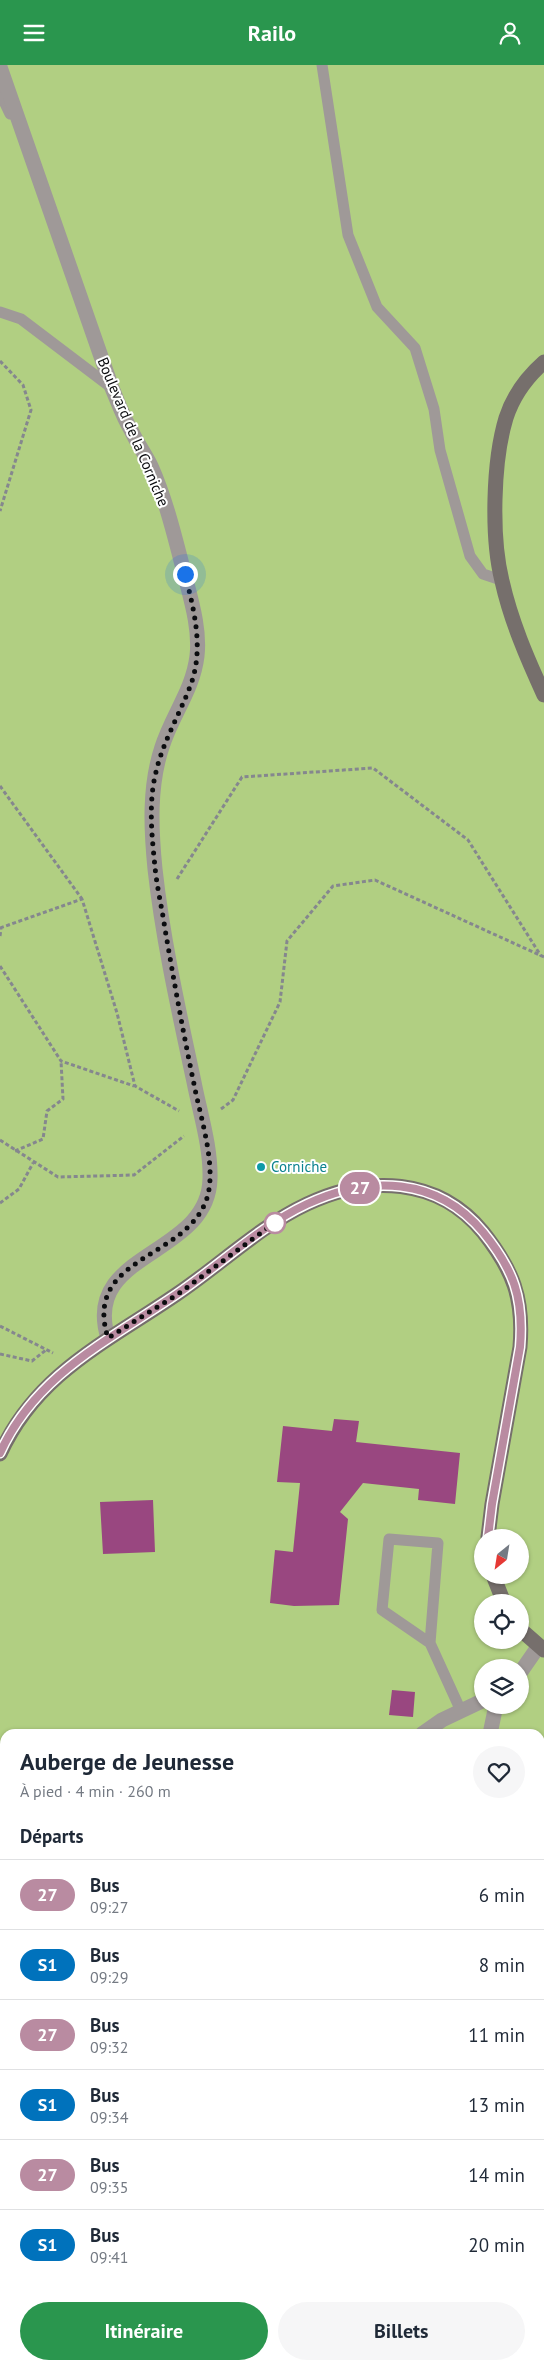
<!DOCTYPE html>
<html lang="fr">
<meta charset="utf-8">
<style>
:root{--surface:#fff;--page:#f6f6f7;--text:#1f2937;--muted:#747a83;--line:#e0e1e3;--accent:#2a964e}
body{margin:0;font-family:"PT Sans",sans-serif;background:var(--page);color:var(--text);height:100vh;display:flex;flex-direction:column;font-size:19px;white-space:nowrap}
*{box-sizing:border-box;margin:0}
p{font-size:16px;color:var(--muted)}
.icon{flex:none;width:28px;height:28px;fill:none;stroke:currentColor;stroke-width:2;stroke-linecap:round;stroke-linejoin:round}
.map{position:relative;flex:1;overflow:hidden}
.drawer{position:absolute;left:0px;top:1664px;width:545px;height:641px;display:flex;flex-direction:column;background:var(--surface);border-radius:15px 15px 0 0;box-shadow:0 1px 4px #0004}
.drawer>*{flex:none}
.badge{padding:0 10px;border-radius:16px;font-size:18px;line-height:32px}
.needle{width:32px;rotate:210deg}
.controls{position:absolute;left:474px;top:1464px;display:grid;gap:10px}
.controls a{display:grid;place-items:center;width:55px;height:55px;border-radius:50%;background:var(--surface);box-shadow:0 1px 4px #0004;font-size:25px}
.you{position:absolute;width:25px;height:25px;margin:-12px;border:4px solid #fff;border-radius:50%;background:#1a73e8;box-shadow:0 0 0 8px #1a73e833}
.map>.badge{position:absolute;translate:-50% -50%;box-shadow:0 0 0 2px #fff}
h2{padding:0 20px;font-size:19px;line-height:45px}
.round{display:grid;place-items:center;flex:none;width:52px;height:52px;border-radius:26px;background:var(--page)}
.headline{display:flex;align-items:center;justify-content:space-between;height:85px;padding:0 20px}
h1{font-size:24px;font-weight:800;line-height:38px}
.primary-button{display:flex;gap:10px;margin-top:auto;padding:10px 20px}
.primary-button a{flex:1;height:58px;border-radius:30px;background:var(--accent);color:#fff;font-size:20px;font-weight:800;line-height:58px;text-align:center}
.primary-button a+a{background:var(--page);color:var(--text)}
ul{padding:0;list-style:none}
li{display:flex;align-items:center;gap:15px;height:70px;padding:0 20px;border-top:1px solid var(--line)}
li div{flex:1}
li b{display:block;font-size:19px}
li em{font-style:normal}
li .badge{min-width:55px;font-weight:700;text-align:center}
header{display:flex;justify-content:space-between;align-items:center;height:65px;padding:0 20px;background:var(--accent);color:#fff;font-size:22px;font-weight:800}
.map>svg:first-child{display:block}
.green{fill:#b1cf82;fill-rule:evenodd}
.building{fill:#994780}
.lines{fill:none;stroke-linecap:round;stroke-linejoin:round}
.path{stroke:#85878e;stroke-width:3;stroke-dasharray:4 2.5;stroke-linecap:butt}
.lane{stroke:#9f9998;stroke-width:11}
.street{stroke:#9f9998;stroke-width:15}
.secondary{stroke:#766f6c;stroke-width:15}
.line-casing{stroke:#fff;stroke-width:11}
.line{stroke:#b98ba1;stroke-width:8}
.walk{stroke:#0b0c0f;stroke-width:5;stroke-dasharray:0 9}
.culture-dot{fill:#0f9aa8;stroke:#fff;stroke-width:2}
.stop-dot{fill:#fff;stroke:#b98ba1;stroke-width:2.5}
.labels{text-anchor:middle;stroke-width:4;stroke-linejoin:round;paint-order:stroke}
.street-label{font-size:15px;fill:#0b0c0f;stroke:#fff}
.culture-label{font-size:15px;fill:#0d838f;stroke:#fff;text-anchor:start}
</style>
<header><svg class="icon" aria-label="menu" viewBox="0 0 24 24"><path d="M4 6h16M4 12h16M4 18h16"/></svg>Railo<svg class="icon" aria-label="person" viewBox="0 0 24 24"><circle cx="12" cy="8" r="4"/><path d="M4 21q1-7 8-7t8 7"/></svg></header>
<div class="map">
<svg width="544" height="2304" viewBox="0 0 544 2304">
<rect width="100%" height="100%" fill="#f1f3fe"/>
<path class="green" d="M0,0H544V2304H400L397,2300H540V1669H5V2300H154L148,2304H0ZM482,1472H520V1510H482ZM482,1538H520V1575H482ZM482,1602H520V1640H482Z
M263,2300H383L381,2304H272Z"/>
<path class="building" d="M334,1354L359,1356L356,1377L460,1388L455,1439L418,1435L419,1424L363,1418L340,1447L348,1454L339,1540L294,1541L270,1538L275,1485L293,1487L300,1418L277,1417L283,1361L332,1366Z
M153,1435L155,1487L103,1489L100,1437Z
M392,1625L415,1627L413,1652L389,1650Z"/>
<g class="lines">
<path class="path" d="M0,296L23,320L31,345L0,446
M0,721L82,834
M177,814L242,712L373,703L468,775L541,891
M0,863L82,834L117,948L135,1021L179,1046
M0,871L1,864
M0,901L61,996L134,1021
M221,1044L233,1035L280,937L287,876L333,821L375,815L544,892
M0,1075L58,1112L134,1110L184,1071
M15,1086L43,1074L47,1046L63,1034L61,996
M0,1138L19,1124L33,1098
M0,1261L53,1288
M0,1289L32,1296L46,1285
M0,2232L5,2241
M38,2300L40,2304
M87,2300L90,2304
M61,2304L68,2300
M143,2304L148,2300"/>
<path class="lane" d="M322,0L348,170L377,242L415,283L434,344L440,385L470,491L483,509L501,515
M0,28L10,49
M0,247L21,254L112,323
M430,1578L438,1478L389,1474L382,1545L430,1578L461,1646"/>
<path class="street" d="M0,2L112,323C118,337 123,352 131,365C137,378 145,389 151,401C167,437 176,477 186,515C192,538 200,566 197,591C193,625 172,650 162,682C149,721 151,764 155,804C163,876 179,947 194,1017C200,1048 211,1082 210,1114C208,1192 81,1186 108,1273
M520,1608L538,1582
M422,1669L442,1655L482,1636
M490,1669L496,1640"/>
<path class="secondary" d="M544,297C527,312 513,331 506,353C493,396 491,472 502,516C511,556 527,593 544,630
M0,1389C37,1308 107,1277 177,1229C220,1200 260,1161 307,1139C368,1110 438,1112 483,1167C513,1205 524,1233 520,1282L492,1439L488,1472
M493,1510L504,1538
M520,1564L544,1585
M0,1878L5,1894
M177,2300L179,2304"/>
</g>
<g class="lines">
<defs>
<path id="line" d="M0,1388C36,1309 108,1276 177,1229C220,1200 260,1161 307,1139C369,1110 437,1112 483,1167C514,1205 524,1233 520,1282L492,1439L488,1472"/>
</defs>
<use href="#line" class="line-casing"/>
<use href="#line" class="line"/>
<path class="walk" d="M185,509C194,545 204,583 191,619C180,649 163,676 156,707C148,738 152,772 155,802C157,823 162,843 165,864C174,916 183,967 194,1019C200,1051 217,1101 207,1133C187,1195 82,1191 108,1273L178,1229L277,1156L275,1158"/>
</g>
<circle class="culture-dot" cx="261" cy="1102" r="5"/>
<circle class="stop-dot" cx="275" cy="1158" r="10"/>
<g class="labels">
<g class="street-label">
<text transform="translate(133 367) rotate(67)" y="5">Boulevard de la Corniche</text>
</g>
<g class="culture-label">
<text x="271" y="1107">Corniche</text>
</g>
</g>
</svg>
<div class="controls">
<a><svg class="needle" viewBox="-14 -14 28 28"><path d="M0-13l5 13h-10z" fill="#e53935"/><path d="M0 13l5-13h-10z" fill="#747a83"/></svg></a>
<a><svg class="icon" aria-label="locate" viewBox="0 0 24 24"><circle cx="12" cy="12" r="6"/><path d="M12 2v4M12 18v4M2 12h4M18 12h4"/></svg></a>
<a><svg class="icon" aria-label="layers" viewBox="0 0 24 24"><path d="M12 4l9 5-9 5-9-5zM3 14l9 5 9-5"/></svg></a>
</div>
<div class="you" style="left:185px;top:509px"></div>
<b class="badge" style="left:360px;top:1123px;background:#b98ba1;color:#fff">27</b>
<section class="drawer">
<div class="headline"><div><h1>Auberge de Jeunesse</h1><p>À pied · 4 min · 260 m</p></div><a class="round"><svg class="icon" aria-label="heart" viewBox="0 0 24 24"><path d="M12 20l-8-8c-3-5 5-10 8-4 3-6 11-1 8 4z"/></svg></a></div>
<h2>Départs</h2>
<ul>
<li><span class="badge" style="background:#b98ba1;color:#fff">27</span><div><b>Bus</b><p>09:27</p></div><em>6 min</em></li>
<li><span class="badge" style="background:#0072bc;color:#fff">S1</span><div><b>Bus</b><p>09:29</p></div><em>8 min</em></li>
<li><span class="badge" style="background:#b98ba1;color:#fff">27</span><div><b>Bus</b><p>09:32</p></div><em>11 min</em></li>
<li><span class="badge" style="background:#0072bc;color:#fff">S1</span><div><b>Bus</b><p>09:34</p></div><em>13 min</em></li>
<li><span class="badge" style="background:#b98ba1;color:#fff">27</span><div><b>Bus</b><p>09:35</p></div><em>14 min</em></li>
<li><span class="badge" style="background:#0072bc;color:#fff">S1</span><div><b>Bus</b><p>09:41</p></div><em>20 min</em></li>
</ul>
<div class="primary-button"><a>Itinéraire</a><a>Billets</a></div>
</section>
</div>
